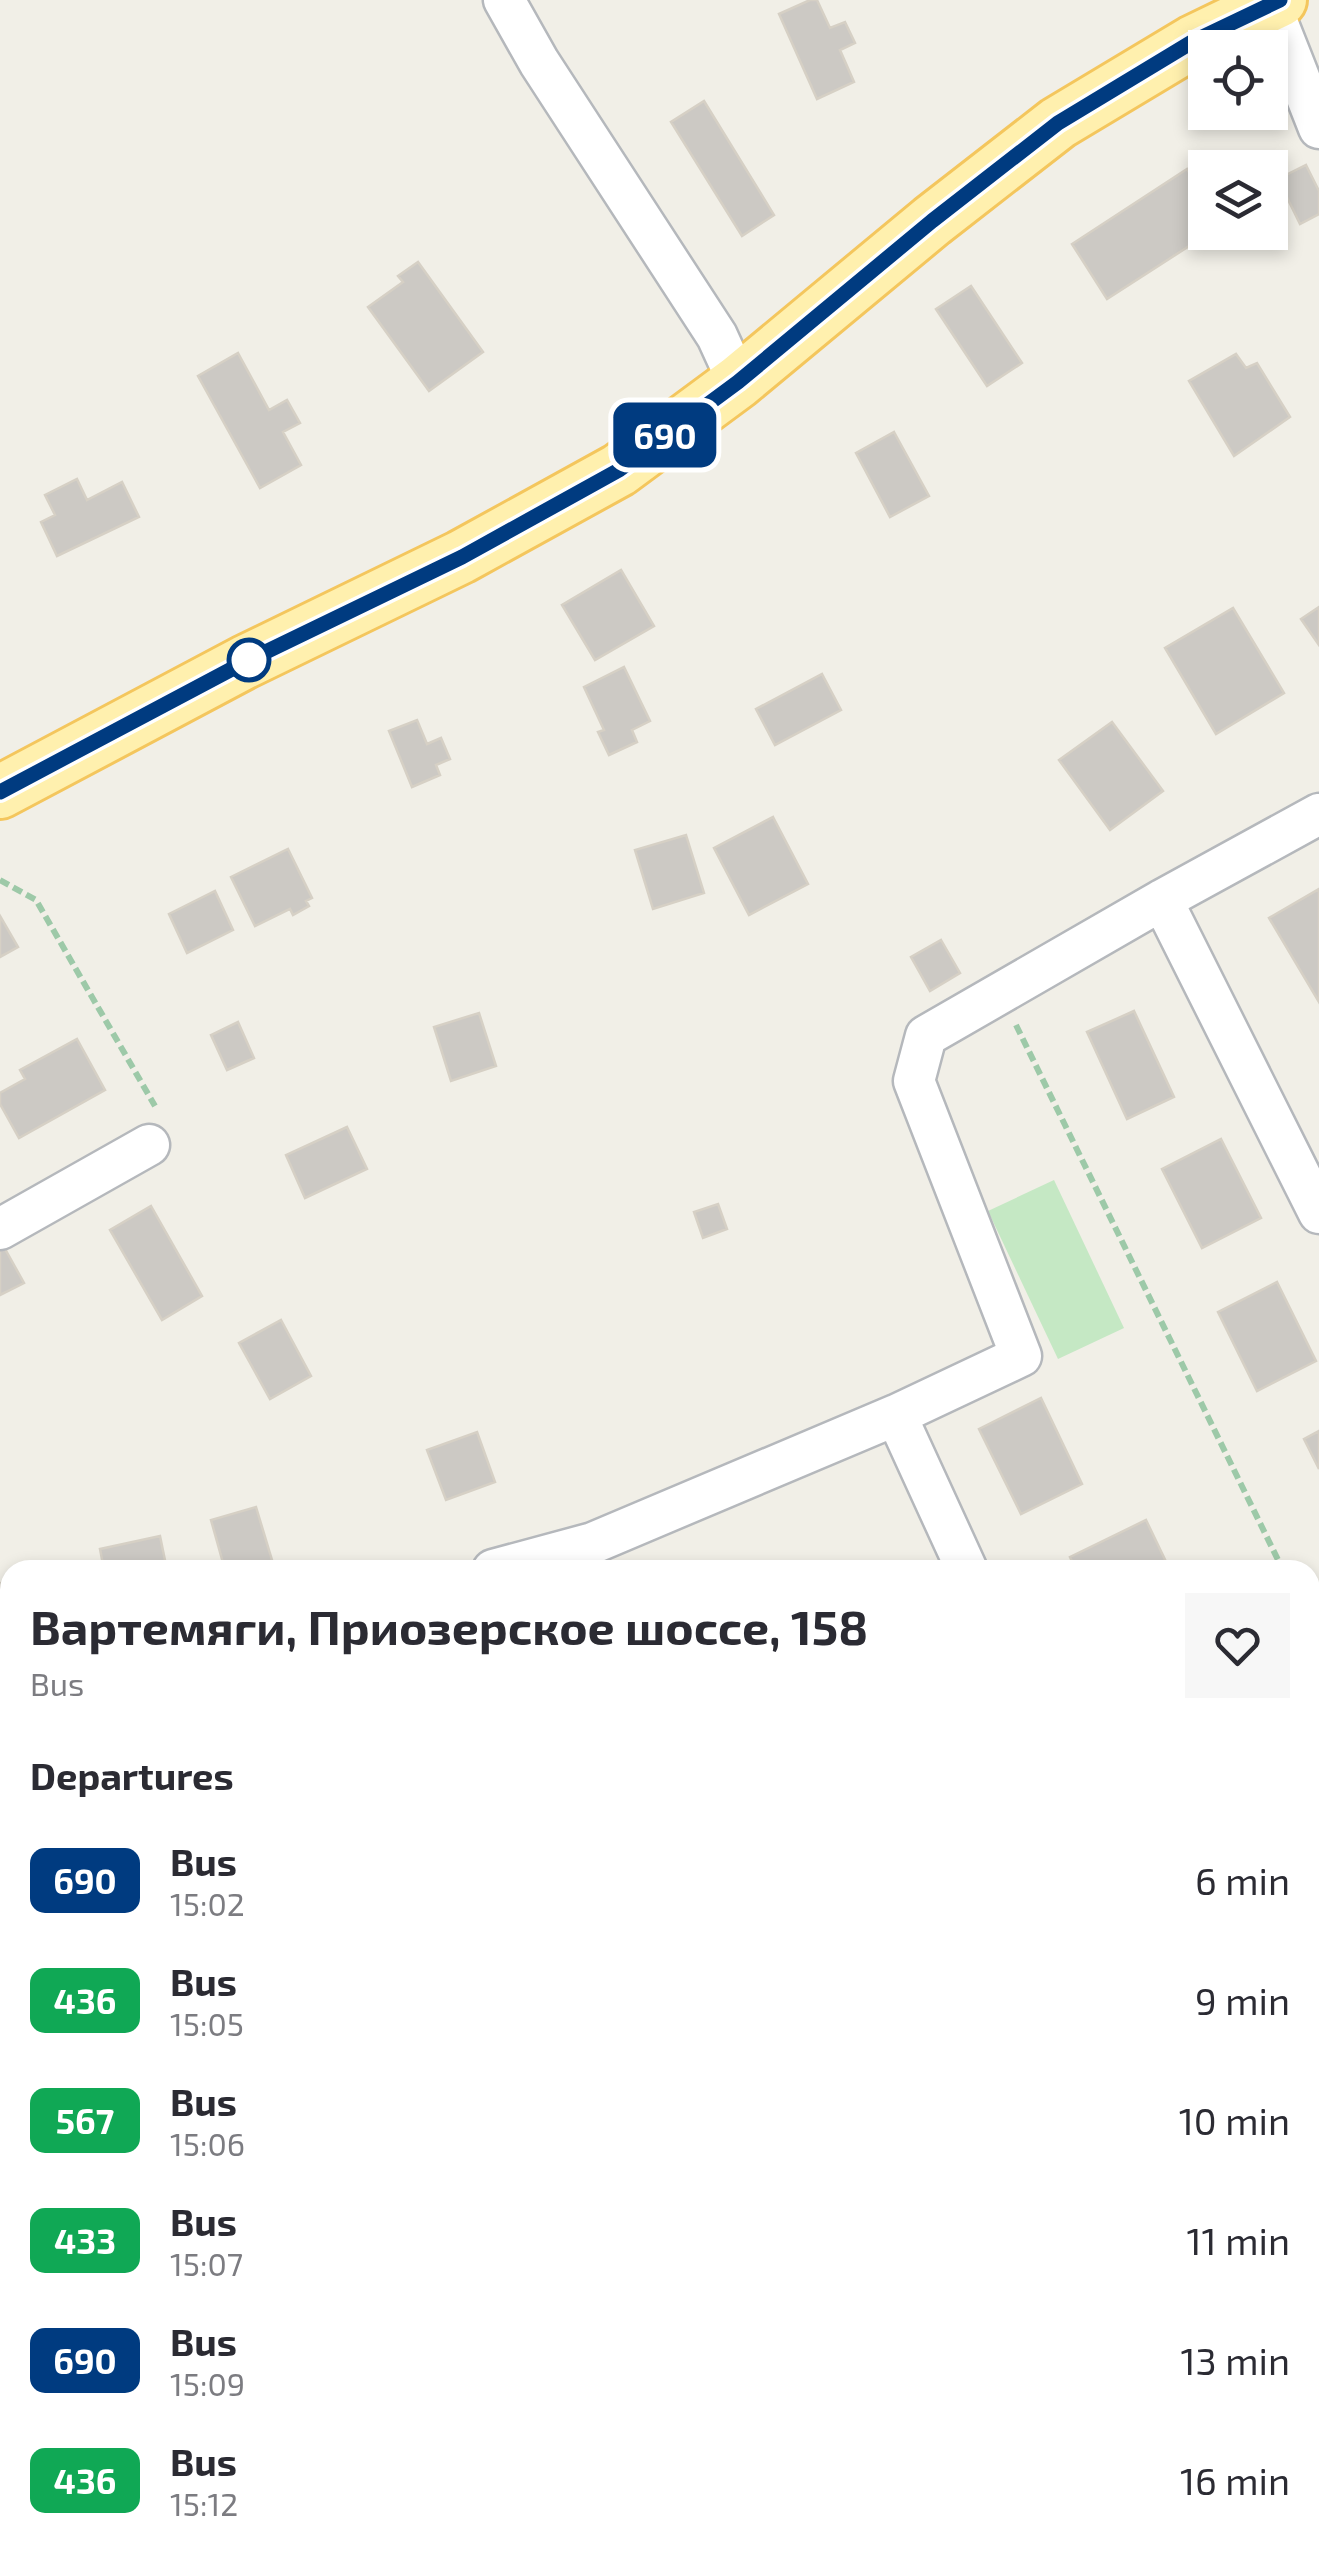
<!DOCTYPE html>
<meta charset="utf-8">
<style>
:root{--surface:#fff;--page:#f7f7f7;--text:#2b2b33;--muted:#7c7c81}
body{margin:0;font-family:"Exo 2",sans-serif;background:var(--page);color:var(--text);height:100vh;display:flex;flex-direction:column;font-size:38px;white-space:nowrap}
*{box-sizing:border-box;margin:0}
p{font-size:32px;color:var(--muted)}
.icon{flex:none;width:55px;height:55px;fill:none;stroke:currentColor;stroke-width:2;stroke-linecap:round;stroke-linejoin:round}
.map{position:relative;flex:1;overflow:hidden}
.side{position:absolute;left:0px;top:1560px;width:1320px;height:1002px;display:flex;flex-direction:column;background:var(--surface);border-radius:30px 30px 0 0;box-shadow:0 5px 15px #0003}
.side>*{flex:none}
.badge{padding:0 20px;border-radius:15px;font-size:35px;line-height:65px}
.fabs{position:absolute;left:1188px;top:30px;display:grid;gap:20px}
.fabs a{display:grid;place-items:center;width:100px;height:100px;border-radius:0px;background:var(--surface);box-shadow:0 5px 15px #0003;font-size:50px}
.map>.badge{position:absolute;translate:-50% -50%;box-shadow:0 0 0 5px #fff}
h2{padding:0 30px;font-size:38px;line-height:90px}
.round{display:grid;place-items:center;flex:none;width:105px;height:105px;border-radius:0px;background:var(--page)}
.overview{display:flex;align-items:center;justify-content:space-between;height:170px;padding:0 30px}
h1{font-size:48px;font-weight:700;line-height:75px}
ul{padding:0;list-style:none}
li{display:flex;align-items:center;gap:30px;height:120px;padding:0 30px}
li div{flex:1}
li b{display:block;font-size:38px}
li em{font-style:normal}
li .badge{min-width:110px;font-weight:700;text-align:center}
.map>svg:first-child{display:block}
.green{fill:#c5e8c4}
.building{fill:#ccc9c4;stroke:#d6d0c5;stroke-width:2.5}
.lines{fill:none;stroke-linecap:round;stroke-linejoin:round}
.minor-casing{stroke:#b5b8bc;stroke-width:45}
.major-casing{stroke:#f4c65d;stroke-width:58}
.path{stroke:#9dc9a8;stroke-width:6;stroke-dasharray:10 5;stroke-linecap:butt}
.minor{stroke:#fff;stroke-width:40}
.major{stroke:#fff0ae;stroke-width:52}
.line-casing{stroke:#fff;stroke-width:22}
.line{stroke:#003b80;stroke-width:15}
.stop-dot{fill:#fff;stroke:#003b80;stroke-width:5}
</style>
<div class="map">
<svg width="1319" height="2562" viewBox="0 0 1319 2562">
<rect width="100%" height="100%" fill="#f1efe7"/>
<path class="green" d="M1054,1180L1124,1328L1058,1359L988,1211Z"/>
<path class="building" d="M810,0H817L830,28L845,22L855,43L840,50L854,82L817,99L779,14Z
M704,101L774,215L742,236L671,122Z
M1306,165L1319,191V214L1300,224L1278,179Z
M1187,169L1205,197V232H1211L1107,299L1072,244Z
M418,262L483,352L429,391L368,307L403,282L398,276Z
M971,286L1022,363L987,386L936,309Z
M238,353L269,410L287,400L300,423L283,432L301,465L260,488L198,376Z
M1236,354L1246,368L1257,363L1290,417L1234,456L1189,381Z
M894,432L929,496L890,517L856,453Z
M77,479L87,500L122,482L139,517L57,556L41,522L55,515L45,495Z
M621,570L654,626L595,660L562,605Z
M1319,607V645L1301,619Z
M1233,608L1284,693L1216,734L1165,648Z
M624,667L650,721L632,730L637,742L609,755L598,732L604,730L584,687Z
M822,674L841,710L775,745L756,709Z
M417,720L427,744L441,738L450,759L436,765L440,775L412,787L389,731Z
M1112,722L1163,791L1110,830L1059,760Z
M773,817L808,884L749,915L714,848Z
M686,835L704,893L653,909L635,850Z
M288,849L312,898L306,901L309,906L293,915L290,909L255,926L231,877Z
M1319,889V1002L1269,918Z
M215,891L233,930L187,953L169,914Z
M0,916L18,947L0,957Z
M941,940L960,973L930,991L911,957Z
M1134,1011L1174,1097L1127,1119L1087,1032Z
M479,1013L496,1066L451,1081L434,1027Z
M238,1022L254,1058L227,1070L211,1035Z
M77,1039L105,1090L19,1138L0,1104V1093L25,1079L20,1070Z
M347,1127L367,1169L305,1198L286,1155Z
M1221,1139L1261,1218L1202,1248L1162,1169Z
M718,1204L727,1229L703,1238L694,1212Z
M151,1206L202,1296L162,1320L110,1230Z
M4,1247L24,1283L0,1295V1249Z
M1277,1282L1316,1361L1257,1391L1218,1312Z
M281,1320L311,1376L270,1399L239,1343Z
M1041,1398L1082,1484L1021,1514L979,1429Z
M1319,1431V1469L1304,1439Z
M477,1432L495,1482L446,1500L427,1450Z
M256,1507L275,1570H225L211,1520Z
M1146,1520L1170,1570H1076L1070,1557Z
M160,1536L167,1570H104L100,1549Z
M0,1582L10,1623V1653L0,1656Z
M0,2070L10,2083V2111L0,2118Z
M1319,2090V2163L1315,2165L1310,2155V2095Z
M1310,2393L1319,2400L1318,2475L1310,2469Z
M10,2490V2552H75L82,2562H4L0,2556V2497Z
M296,2552H343L329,2562H296L292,2555Z
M343,2552H359L366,2562H329Z
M452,2552H506L491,2562H458Z
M685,2552H752L736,2562H691Z"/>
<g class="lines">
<defs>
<path id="minor" d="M504,0L539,62L717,336L738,382
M1270,4L1319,128
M1162,900L1319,1213
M0,1229L149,1145
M896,1415L967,1570
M493,1570L593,1543L896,1415L1021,1356L914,1081L926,1036L1162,900L1319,814
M0,1707L10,1704
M0,1974L10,1973
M1310,2277L1319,2291
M0,2334L10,2347
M162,2552L169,2562
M590,2552L597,2562"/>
<path id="major" d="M0,792L245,662L461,557L619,470L738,382L932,221L1058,123L1193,42L1280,0"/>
</defs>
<use href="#minor" class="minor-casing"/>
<use href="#major" class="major-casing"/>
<path class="path" d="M0,880L36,900L155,1106
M1016,1025L1283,1570
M1310,1636L1319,1658
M1310,1726L1319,1723"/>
<use href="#minor" class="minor"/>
<use href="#major" class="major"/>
</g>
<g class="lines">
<defs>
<path id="line" d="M0,792L245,662L462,557L619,470L738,382L932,221L1058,123L1192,42L1280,0"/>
</defs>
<use href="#line" class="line-casing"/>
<use href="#line" class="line"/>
</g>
<circle class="stop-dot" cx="249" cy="660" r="20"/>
</svg>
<div class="fabs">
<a><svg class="icon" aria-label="locate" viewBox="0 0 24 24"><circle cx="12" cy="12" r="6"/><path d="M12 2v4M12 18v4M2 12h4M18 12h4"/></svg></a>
<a><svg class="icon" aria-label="layers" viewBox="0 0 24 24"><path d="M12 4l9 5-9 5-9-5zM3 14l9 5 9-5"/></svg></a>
</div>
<b class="badge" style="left:665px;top:435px;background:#003b80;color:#fff">690</b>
<section class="side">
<div class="overview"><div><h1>Вартемяги, Приозерское шоссе, 158</h1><p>Bus</p></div><a class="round"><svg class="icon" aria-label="heart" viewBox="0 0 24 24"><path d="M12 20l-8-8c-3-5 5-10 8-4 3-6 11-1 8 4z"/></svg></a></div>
<h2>Departures</h2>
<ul>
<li><span class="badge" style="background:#003b80;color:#fff">690</span><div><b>Bus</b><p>15:02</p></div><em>6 min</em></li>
<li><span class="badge" style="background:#10a855;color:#fff">436</span><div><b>Bus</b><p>15:05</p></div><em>9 min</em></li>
<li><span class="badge" style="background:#10a855;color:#fff">567</span><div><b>Bus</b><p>15:06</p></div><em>10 min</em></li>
<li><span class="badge" style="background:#10a855;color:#fff">433</span><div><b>Bus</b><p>15:07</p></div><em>11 min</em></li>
<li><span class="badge" style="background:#003b80;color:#fff">690</span><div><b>Bus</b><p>15:09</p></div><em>13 min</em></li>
<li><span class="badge" style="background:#10a855;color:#fff">436</span><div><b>Bus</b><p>15:12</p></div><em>16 min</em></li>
</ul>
</section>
</div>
